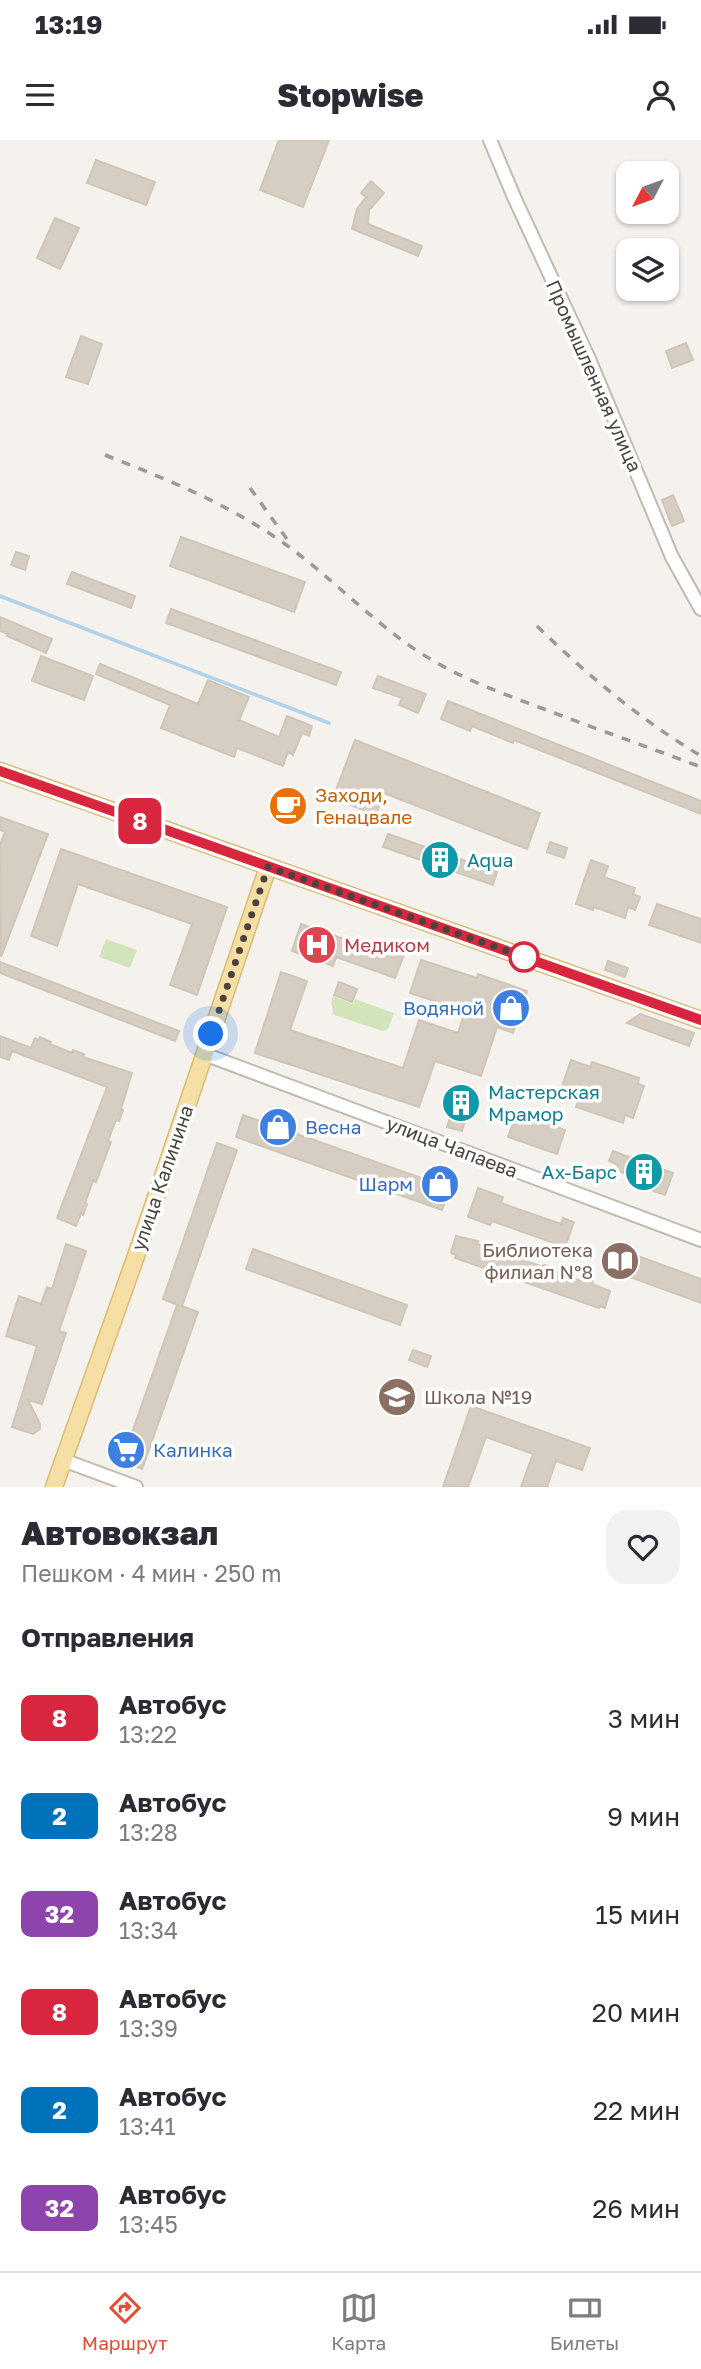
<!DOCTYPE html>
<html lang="ru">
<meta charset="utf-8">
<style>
:root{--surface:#fff;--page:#f2f2f3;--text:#2b2b33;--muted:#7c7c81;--line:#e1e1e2;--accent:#e74d32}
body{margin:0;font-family:"Golos Text",sans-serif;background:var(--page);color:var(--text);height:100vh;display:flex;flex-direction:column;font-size:26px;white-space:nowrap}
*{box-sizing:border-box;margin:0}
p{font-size:23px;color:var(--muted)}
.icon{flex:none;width:38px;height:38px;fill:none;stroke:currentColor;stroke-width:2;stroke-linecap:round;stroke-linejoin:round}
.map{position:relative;height:1347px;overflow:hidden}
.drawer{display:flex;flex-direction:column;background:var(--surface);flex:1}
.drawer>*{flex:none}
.badge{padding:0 14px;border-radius:10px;font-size:24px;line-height:46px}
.needle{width:46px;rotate:229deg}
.tools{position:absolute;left:616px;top:21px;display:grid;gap:14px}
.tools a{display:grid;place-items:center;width:63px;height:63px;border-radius:14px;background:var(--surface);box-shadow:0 2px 5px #0004;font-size:35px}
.you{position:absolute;width:35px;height:35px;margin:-18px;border:5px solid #fff;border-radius:50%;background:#1a73e8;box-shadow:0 0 0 10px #1a73e833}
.map>.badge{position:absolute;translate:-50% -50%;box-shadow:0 0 0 4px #fff}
h2{padding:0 21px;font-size:26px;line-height:63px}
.round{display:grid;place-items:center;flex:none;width:74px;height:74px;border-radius:21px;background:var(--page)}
.overview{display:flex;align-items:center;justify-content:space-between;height:119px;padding:0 21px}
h1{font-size:33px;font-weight:800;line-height:52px}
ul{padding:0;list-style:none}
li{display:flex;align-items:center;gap:21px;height:98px;padding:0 21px}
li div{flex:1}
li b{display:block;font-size:26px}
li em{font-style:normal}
li .badge{min-width:77px;font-weight:700;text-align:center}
.status{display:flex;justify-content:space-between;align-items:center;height:49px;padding:0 35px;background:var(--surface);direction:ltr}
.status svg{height:19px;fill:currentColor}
header{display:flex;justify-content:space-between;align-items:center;height:91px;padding:0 21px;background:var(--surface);font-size:32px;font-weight:800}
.tab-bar{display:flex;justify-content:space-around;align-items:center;height:98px;border-top:2px solid var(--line);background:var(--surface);font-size:19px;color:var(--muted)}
.tab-bar a{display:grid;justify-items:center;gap:4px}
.tab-bar .on{color:var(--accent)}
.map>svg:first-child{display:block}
.green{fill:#d2e5ba}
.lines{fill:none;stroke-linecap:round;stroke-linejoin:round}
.stream{stroke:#b0d3eb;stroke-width:3.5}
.building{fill:#d6cec3;stroke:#d0c6b7;stroke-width:2}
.minor-casing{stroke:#c0bab0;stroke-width:16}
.major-casing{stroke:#dabc75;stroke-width:19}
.minor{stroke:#fff;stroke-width:12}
.major{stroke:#f6dfa5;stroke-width:16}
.rail{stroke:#9a9a9a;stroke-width:3.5;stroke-dasharray:9 9;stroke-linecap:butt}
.line-casing{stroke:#fff;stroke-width:16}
.line{stroke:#d7263d;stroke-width:10}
.walk{stroke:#49433b;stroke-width:7;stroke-dasharray:0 12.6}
.stop-dot{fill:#fff;stroke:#d7263d;stroke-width:3.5}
.labels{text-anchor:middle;stroke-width:7;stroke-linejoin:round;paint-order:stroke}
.street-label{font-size:19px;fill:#49433b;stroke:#fff}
.food-label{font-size:19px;fill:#c56008;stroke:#fff;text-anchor:start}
.culture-label{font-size:19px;fill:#0d838f;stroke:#fff;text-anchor:start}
.health-label{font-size:19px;fill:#be3a42;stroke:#fff;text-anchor:start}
.shop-label{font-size:19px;fill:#366cbe;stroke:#fff;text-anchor:end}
.education-label{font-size:19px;fill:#785e54;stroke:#fff;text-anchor:end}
</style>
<div class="status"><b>13:19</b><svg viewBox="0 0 49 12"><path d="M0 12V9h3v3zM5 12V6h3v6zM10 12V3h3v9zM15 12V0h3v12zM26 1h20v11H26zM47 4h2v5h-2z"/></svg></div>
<header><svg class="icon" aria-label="menu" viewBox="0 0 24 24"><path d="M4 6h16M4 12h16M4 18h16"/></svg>Stopwise<svg class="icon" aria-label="person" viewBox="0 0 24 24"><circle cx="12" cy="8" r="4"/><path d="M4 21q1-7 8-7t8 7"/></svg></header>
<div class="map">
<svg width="701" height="1347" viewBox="0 0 701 1347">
<rect width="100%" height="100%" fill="#f5f2ed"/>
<path class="green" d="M106,799L137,810L130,828L99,817Z
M333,856L353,864L355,859L394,873L388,889L383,891L334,875L331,863Z"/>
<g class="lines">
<path class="stream" d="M0,456L329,583"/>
</g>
<path class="building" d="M279,0H329L303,67L260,50Z
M96,20L155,42L146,65L87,43Z
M371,41L384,53L369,70L368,84L422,106L418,116L352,89L357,69L366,57L361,53Z
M55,78L79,88L60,129L37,118Z
M81,196L102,204L88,244L66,237Z
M686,203L693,220L672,228L666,211Z
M673,355L684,381L672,386L662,360Z
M181,397L305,442L294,472L170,426Z
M16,412L29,416L25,430L11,425Z
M72,432L135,456L131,468L67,444Z
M171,469L341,532L336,545L166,483Z
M0,477L52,499L46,513L7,496L8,494L0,491Z
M41,516L93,536L84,560L32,541Z
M100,524L198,564L208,540L249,557L239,580L279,597L287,576L312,586L309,596L302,593L293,615L288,612L283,626L237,608L234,617L161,588L170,565L96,534Z
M378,536L426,554L418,573L399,565L402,558L373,548Z
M448,561L701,661V674L514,600L513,603L472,586L470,591L441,579Z
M355,600L540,673L527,709L384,653L376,675L333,658Z
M287,652L298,656L290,680L279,676Z
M0,677L48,694L1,817L0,704L5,692L0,690Z
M388,694L497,732L493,745L383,707Z
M550,702L567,708L564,718L547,712Z
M61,709L227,767L197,855L170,845L192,784L78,744L57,806L31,796Z
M591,720L608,726L604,737L635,748L633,754L640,757L635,770L628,767L625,778L594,767L593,770L576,764Z
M657,764L701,779V803L649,785Z
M301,784L358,804L360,799L404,815L395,838L336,817L333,826L292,811Z
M421,820L477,838L478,834L527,851L513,893L497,887L481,936L435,921L419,967L255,913L281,832L307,841L290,890L403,928L419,880L458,893L465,871L410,853Z
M608,821L628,828L625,837L605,830Z
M0,822L179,891L175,901L0,833Z
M339,842L357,849L352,862L334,855Z
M640,874L694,893L689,906L627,883Z
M0,896L31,908L35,898L38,900L40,897L51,902L50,904L72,913L73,910L84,914L83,917L132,933L121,969L123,970L119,981L116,980L108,1001L111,1002L96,1042L93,1041L85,1063L87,1064L83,1075L81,1073L76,1086L57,1078L107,947L12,911L9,920L0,917Z
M571,920L590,927L592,922L639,938L638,944L644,946L633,978L625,975L623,983L576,967L579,959L560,952Z
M455,949L473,955L462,991L447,987L452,972H449Z
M517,972L565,990L557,1014L508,997Z
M243,975L450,1048L442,1070L236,997Z
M217,1003L237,1010L182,1166L198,1172L142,1329L122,1321L177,1165L180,1166L163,1159Z
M613,1011L673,1033L665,1055L645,1048L647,1042L616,1030L618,1025L609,1021Z
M478,1048L503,1057L501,1063L561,1084L563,1078L574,1082L565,1107L492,1081L490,1085L468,1077Z
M456,1096L478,1101L477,1104L515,1115L514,1117L543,1127L544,1125L554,1128L553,1131L581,1141L582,1138L593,1141L592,1144L610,1151L605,1168L600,1166L599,1168L455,1118L456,1115L451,1113Z
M66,1104L86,1111L59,1191L66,1193L42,1264L28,1260L40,1284V1289L33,1294L12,1287L37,1206L6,1196L19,1156L41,1164L47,1147L52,1149Z
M253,1109L407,1165L400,1185L246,1129Z
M624,1111L701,1139V1163L616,1132Z
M413,1210L431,1216L427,1227L409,1220Z
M471,1266L590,1308L582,1330L556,1321L547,1347H521L533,1314L486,1297L468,1347H443Z"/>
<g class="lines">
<defs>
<path id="minor" d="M490,0L514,57L589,219L672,417L701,469
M204,914L701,1100
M63,1320L136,1347"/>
<path id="major" d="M0,631L701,880
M54,1347L136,1116L268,727"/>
</defs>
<use href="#minor" class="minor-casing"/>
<use href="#major" class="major-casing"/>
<use href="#minor" class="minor"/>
<use href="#major" class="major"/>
<path class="rail" d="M105,315C167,339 230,365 285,404C338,442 381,492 439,524C476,545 518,559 557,574C605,592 653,609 701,627
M250,348L289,402
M537,486C587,535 641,580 701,616"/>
</g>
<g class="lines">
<defs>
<path id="line" d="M0,631L701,880"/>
</defs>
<use href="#line" class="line-casing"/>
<use href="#line" class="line"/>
<path class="walk" d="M211,894L268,727L530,819L524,817"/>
</g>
<defs>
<symbol id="cafe-disc" viewBox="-11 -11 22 22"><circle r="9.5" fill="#e8710a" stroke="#fff"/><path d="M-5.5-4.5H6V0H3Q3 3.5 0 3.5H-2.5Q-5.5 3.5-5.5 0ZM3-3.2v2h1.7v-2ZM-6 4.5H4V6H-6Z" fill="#fff"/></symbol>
<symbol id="building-disc" viewBox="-11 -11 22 22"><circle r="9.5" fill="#0f9aa8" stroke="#fff"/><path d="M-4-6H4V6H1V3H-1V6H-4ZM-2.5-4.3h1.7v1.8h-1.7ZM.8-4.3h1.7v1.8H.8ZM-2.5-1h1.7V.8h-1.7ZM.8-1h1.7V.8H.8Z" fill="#fff"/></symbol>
<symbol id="hospital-disc" viewBox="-11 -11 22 22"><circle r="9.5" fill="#e0444e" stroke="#fff"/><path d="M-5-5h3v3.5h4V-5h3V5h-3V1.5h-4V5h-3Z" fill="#fff"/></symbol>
<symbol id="shop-disc" viewBox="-11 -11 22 22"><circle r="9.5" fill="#3f7fe0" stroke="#fff"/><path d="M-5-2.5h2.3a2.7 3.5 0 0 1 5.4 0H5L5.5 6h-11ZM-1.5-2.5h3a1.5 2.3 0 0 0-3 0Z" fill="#fff"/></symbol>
<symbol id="library-disc" viewBox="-11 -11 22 22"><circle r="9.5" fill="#8d6e63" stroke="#fff"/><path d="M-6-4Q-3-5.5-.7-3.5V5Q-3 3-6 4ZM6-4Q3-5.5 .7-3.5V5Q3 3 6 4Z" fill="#fff"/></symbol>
<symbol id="school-disc" viewBox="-11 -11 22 22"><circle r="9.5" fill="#8d6e63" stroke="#fff"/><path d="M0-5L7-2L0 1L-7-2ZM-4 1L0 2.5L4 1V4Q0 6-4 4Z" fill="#fff"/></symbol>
<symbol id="supermarket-disc" viewBox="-11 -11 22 22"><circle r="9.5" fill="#3f7fe0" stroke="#fff"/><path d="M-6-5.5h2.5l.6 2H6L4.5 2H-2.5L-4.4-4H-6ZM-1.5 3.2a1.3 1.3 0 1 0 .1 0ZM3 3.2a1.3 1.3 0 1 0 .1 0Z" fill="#fff"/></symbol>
</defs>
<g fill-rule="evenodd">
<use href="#cafe-disc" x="266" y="644" width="44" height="44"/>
<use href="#building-disc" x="418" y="698" width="44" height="44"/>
<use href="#hospital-disc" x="295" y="783" width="44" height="44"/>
<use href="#shop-disc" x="489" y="846" width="44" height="44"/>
<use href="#building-disc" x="439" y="941" width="44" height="44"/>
<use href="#shop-disc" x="256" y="965" width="44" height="44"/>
<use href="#building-disc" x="622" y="1010" width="44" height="44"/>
<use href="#shop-disc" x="418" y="1022" width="44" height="44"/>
<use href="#library-disc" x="598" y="1099" width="44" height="44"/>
<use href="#school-disc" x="375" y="1235" width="44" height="44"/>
<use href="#supermarket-disc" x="104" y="1288" width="44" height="44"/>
</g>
<circle class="stop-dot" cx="524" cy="817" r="14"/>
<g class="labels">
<g class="street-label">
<text transform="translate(594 236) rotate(66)" y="7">Промышленная улица</text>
<text transform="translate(452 1007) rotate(21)" y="7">улица Чапаева</text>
<text transform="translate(162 1038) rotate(-71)" y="7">улица Калинина</text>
</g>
<g class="food-label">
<text x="315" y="662">Заходи,<tspan x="315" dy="22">Генацвале</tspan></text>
</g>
<g class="culture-label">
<text x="467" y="727">Aqua</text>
<text x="488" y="959">Мастерская<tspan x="488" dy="22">Мрамор</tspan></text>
<text x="617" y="1039" text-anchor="end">Ах-Барс</text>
</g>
<g class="health-label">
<text x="344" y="812">Медиком</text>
</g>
<g class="shop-label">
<text x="484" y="875">Водяной</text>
<text x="305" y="994" text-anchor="start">Весна</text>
<text x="413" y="1051">Шарм</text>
<text x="153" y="1317" text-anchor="start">Калинка</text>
</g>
<g class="education-label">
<text x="593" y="1117">Библиотека<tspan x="593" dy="22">филиал N°8</tspan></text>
<text x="424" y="1264" text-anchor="start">Школа №19</text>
</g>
</g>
</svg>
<div class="tools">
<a><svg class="needle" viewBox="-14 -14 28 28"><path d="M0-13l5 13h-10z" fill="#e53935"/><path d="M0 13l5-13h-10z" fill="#7c7c81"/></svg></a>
<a><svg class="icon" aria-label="layers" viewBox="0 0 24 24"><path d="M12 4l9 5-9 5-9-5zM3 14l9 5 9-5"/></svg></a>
</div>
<div class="you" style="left:211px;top:894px"></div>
<b class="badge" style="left:140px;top:681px;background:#d7263d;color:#fff">8</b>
</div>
<section class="drawer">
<div class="overview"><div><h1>Автовокзал</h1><p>Пешком · 4 мин · 250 m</p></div><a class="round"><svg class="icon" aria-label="heart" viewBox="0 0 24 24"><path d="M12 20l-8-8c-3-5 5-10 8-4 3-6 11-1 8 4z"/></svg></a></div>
<h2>Отправления</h2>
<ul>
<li><span class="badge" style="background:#d7263d;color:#fff">8</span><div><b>Автобус</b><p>13:22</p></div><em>3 мин</em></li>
<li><span class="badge" style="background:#0072bc;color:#fff">2</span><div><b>Автобус</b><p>13:28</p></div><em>9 мин</em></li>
<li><span class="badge" style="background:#8e44ad;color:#fff">32</span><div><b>Автобус</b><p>13:34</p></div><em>15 мин</em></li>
<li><span class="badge" style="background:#d7263d;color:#fff">8</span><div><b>Автобус</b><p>13:39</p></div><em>20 мин</em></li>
<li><span class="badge" style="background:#0072bc;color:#fff">2</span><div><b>Автобус</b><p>13:41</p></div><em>22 мин</em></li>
<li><span class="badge" style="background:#8e44ad;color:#fff">32</span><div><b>Автобус</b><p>13:45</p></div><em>26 мин</em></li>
</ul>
</section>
<nav class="tab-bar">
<a class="on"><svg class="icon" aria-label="directions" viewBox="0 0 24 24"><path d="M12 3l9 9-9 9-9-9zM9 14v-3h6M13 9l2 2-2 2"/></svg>Маршрут</a>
<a><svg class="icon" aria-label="map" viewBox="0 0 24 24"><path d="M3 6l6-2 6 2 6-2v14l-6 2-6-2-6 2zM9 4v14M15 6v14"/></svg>Карта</a>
<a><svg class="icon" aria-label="tickets" viewBox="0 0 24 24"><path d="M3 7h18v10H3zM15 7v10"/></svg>Билеты</a>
</nav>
